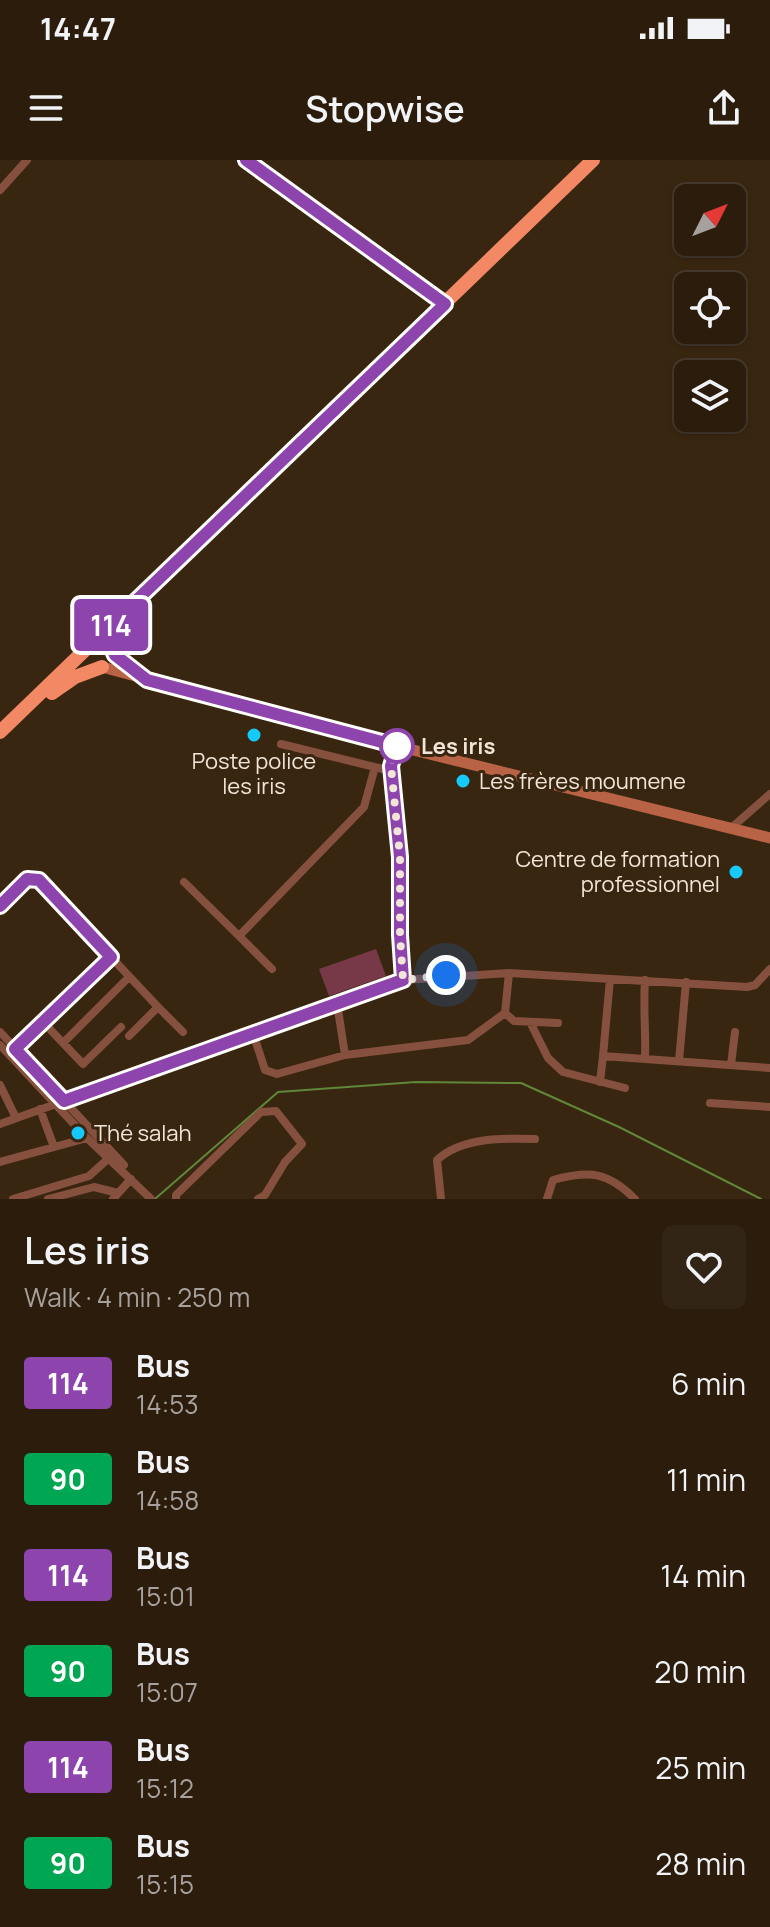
<!DOCTYPE html>
<meta charset="utf-8">
<style>
:root{--surface:#2b1c0c;--page:#332515;--text:#f1f3f6;--muted:#a6a19d;--line:#473a2d}
body{margin:0;font-family:Manrope,sans-serif;background:var(--page);color:var(--text);height:100vh;display:flex;flex-direction:column;font-size:30px;white-space:nowrap}
*{box-sizing:border-box;margin:0}
p{font-size:26px;color:var(--muted)}
.icon{flex:none;width:44px;height:44px;fill:none;stroke:currentColor;stroke-width:2;stroke-linecap:round;stroke-linejoin:round}
.map{position:relative;height:1039px;overflow:hidden}
.sheet{display:flex;flex-direction:column;background:var(--surface);flex:1}
.sheet>*{flex:none}
.badge{padding:0 16px;border-radius:6px;font-size:28px;line-height:52px}
.needle{width:52px;rotate:48deg}
.buttons{position:absolute;left:674px;top:24px;display:grid;gap:16px}
.buttons a{display:grid;place-items:center;width:72px;height:72px;border-radius:12px;background:var(--surface);box-shadow:0 2px 6px #0004,0 0 0 2px var(--line);font-size:40px}
.you{position:absolute;width:40px;height:40px;margin:-20px;border:6px solid #fff;border-radius:50%;background:#1a73e8;box-shadow:0 0 0 12px #1a73e833}
.map>.badge{position:absolute;translate:-50% -50%;box-shadow:0 0 0 4px #fff}
.round{display:grid;place-items:center;flex:none;width:84px;height:84px;border-radius:12px;background:var(--page)}
.head{display:flex;align-items:center;justify-content:space-between;height:136px;padding:0 24px}
h1{font-size:38px;font-weight:600;line-height:60px}
ul{padding:0;list-style:none}
li{display:flex;align-items:center;gap:24px;height:96px;padding:0 24px}
li div{flex:1}
li b{display:block;font-size:30px}
li em{font-style:normal}
li .badge{min-width:88px;font-weight:700;text-align:center}
.status{display:flex;justify-content:space-between;align-items:center;height:56px;padding:0 40px;background:var(--surface);direction:ltr}
.status svg{height:22px;fill:currentColor}
header{display:flex;justify-content:space-between;align-items:center;height:104px;padding:0 24px;background:var(--surface);font-size:36px;font-weight:600}
.map>svg:first-child{display:block}
.green{fill:#773947}
.lines{fill:none;stroke-linecap:round;stroke-linejoin:round}
.stream{stroke:#60863a;stroke-width:2}
.street{stroke:#86503e;stroke-width:8}
.secondary{stroke:#b86246;stroke-width:11}
.highway{stroke:#f38865;stroke-width:14}
.line-casing{stroke:#fff;stroke-width:18}
.line{stroke:#8e44ad;stroke-width:12}
.walk{stroke:#f1e5d7;stroke-width:8;stroke-dasharray:0 14.4}
.poi-dot{fill:#15cafb;stroke:#392610;stroke-width:3}
.stop-dot{fill:#fff;stroke:#8e44ad;stroke-width:4}
.labels{text-anchor:middle;stroke-width:6;stroke-linejoin:round;paint-order:stroke}
.stop-label{font-size:22px;font-weight:bold;fill:#f1e5d7;stroke:#392610;text-anchor:start}
.poi-label{font-size:22px;fill:#f1e5d7;stroke:#392610;text-anchor:start}
</style>
<div class="status"><b>14:47</b><svg viewBox="0 0 49 12"><path d="M0 12V9h3v3zM5 12V6h3v6zM10 12V3h3v9zM15 12V0h3v12zM26 1h20v11H26zM47 4h2v5h-2z"/></svg></div>
<header><svg class="icon" aria-label="menu" viewBox="0 0 24 24"><path d="M4 6h16M4 12h16M4 18h16"/></svg>Stopwise<svg class="icon" aria-label="share" viewBox="0 0 24 24"><path d="M12 15V3M7 8l5-5 5 5M5 13v7h14v-7"/></svg></header>
<div class="map">
<svg width="770" height="1039" viewBox="0 0 770 1039">
<rect width="100%" height="100%" fill="#392610"/>
<path class="green" d="M376,789L386,816L329,836L319,809Z"/>
<g class="lines">
<path class="stream" d="M156,1038L278,932L416,922L521,923L619,967L761,1039"/>
<path class="street" d="M246,0L445,144
M0,30L27,0
M281,584L391,611
M397,586L391,606L400,697V775L403,820
M730,669L770,634
M184,722L239,776L364,647L375,607
M0,746L27,719L39,720L111,797L15,889
M239,776L272,809
M111,797L158,847L129,876
M509,813L505,853L514,861L558,863
M610,819L603,896L770,908
M645,820C643,848 646,871 645,898
M337,843L345,895
M158,847L183,872
M43,862L83,904L121,867
M530,862L548,898L563,912L625,928
M0,872L124,1005
M253,873L265,910L277,914L345,895L468,880L505,853
M63,883L129,817
M0,885L87,978L151,1039
M679,901L686,822
M731,905L735,872
M600,922L603,896
M0,925L16,958
M710,943L770,947
M40,949L54,987
M0,964L403,820L509,813L747,827L755,825L770,809
M0,1002L87,978
M13,1039L89,1016L109,998
M48,1039L94,1027L118,1033
M113,1039L131,1019
M176,1039V1035L261,952L276,951L302,984L285,1002L265,1035L258,1039
M441,1039L437,1000C462,977 504,978 535,979
M547,1039L553,1020C590,1010 608,1012 635,1039"/>
<path class="secondary" d="M115,495L140,515
M102,507L397,586L770,678"/>
<path class="highway" d="M115,495L119,474L135,453
M52,533L75,517L102,507
M0,572L593,0"/>
</g>
<g class="lines">
<defs>
<path id="line" d="M0,746L27,719L39,720L111,797L15,889L64,941L403,820L400,775V697L391,606L397,586L147,520L115,495L109,482L100,480L91,484L445,144L246,0"/>
</defs>
<use href="#line" class="line-casing"/>
<use href="#line" class="line"/>
<path class="walk" d="M397,586L391,606L400,697V775L403,820L446,815"/>
</g>
<g class="poi-dot">
<circle cx="254" cy="575" r="8"/>
<circle cx="463" cy="621" r="8"/>
<circle cx="736" cy="712" r="8"/>
<circle cx="78" cy="973" r="8"/>
</g>
<circle class="stop-dot" cx="397" cy="586" r="16"/>
<g class="labels">
<g class="stop-label">
<text x="421" y="594">Les iris</text>
</g>
<g class="poi-label">
<text x="254" y="609" text-anchor="middle">Poste police<tspan x="254" dy="25">les iris</tspan></text>
<text x="479" y="629">Les frères moumene</text>
<text x="720" y="707" text-anchor="end">Centre de formation<tspan x="720" dy="25">professionnel</tspan></text>
<text x="94" y="981">Thé salah</text>
</g>
</g>
</svg>
<div class="buttons">
<a><svg class="needle" viewBox="-14 -14 28 28"><path d="M0-13l5 13h-10z" fill="#e53935"/><path d="M0 13l5-13h-10z" fill="#a6a19d"/></svg></a>
<a><svg class="icon" aria-label="locate" viewBox="0 0 24 24"><circle cx="12" cy="12" r="6"/><path d="M12 2v4M12 18v4M2 12h4M18 12h4"/></svg></a>
<a><svg class="icon" aria-label="layers" viewBox="0 0 24 24"><path d="M12 4l9 5-9 5-9-5zM3 14l9 5 9-5"/></svg></a>
</div>
<div class="you" style="left:446px;top:815px"></div>
<b class="badge" style="left:111px;top:465px;background:#8e44ad;color:#fff">114</b>
</div>
<section class="sheet">
<div class="head"><div><h1>Les iris</h1><p>Walk · 4 min · 250 m</p></div><a class="round"><svg class="icon" aria-label="heart" viewBox="0 0 24 24"><path d="M12 20l-8-8c-3-5 5-10 8-4 3-6 11-1 8 4z"/></svg></a></div>
<ul>
<li><span class="badge" style="background:#8e44ad;color:#fff">114</span><div><b>Bus</b><p>14:53</p></div><em>6 min</em></li>
<li><span class="badge" style="background:#00a651;color:#fff">90</span><div><b>Bus</b><p>14:58</p></div><em>11 min</em></li>
<li><span class="badge" style="background:#8e44ad;color:#fff">114</span><div><b>Bus</b><p>15:01</p></div><em>14 min</em></li>
<li><span class="badge" style="background:#00a651;color:#fff">90</span><div><b>Bus</b><p>15:07</p></div><em>20 min</em></li>
<li><span class="badge" style="background:#8e44ad;color:#fff">114</span><div><b>Bus</b><p>15:12</p></div><em>25 min</em></li>
<li><span class="badge" style="background:#00a651;color:#fff">90</span><div><b>Bus</b><p>15:15</p></div><em>28 min</em></li>
</ul>
</section>
